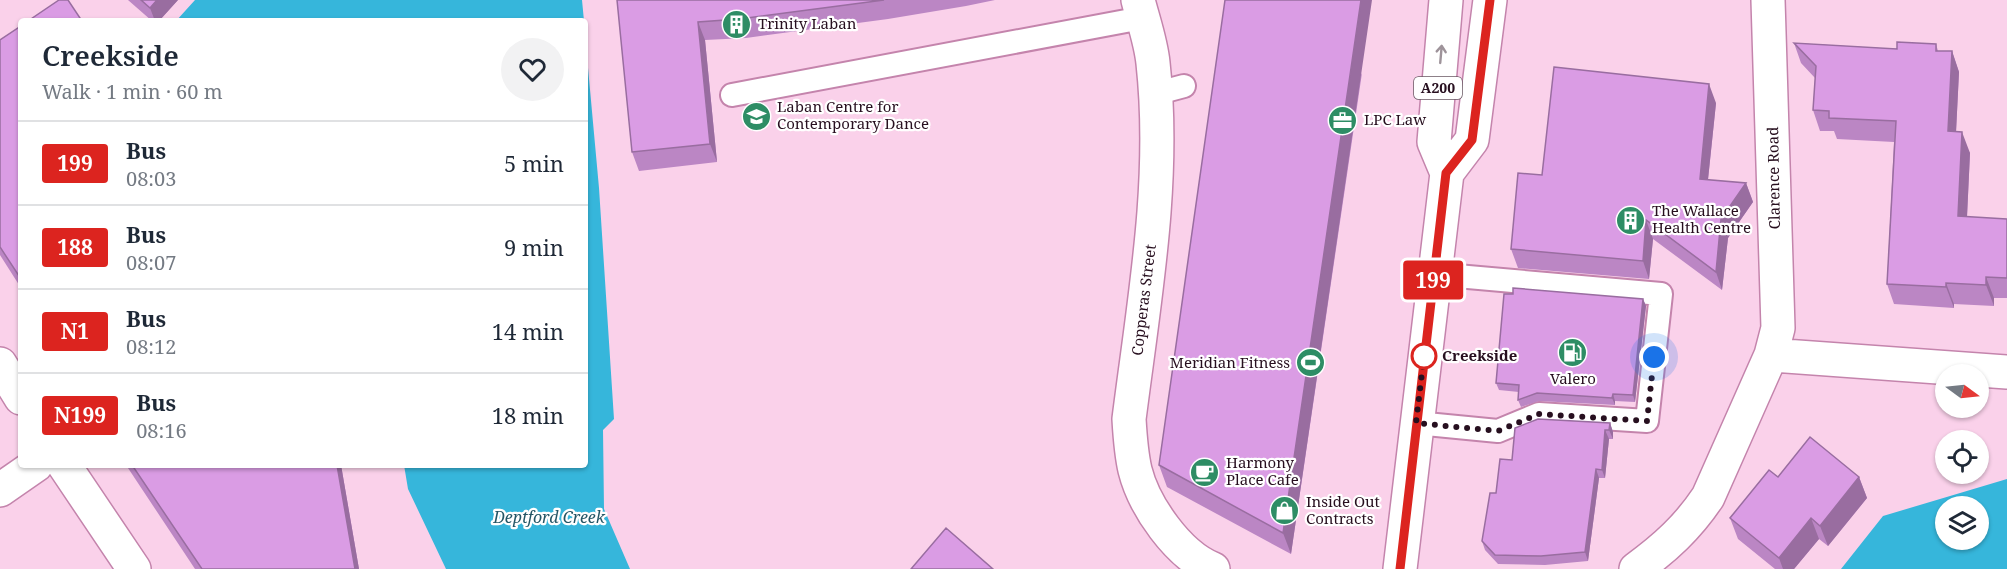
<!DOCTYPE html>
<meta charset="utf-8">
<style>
:root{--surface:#fff;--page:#f2f2f3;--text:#1f2937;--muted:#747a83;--line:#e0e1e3}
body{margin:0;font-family:"Noto Serif",serif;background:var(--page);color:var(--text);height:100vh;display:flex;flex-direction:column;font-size:22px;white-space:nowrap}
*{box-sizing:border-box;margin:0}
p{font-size:20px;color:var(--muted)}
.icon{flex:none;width:33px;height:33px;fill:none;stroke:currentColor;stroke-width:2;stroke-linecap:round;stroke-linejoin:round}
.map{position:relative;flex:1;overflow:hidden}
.sheet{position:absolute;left:18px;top:18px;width:570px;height:450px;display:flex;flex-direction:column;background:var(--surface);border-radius:6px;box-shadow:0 2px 4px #0004}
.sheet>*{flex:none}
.badge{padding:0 12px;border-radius:4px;font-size:21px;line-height:39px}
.needle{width:39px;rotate:105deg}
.controls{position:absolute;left:1935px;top:364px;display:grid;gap:12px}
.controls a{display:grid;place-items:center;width:54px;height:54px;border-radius:50%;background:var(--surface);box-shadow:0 2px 4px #0004;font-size:30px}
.you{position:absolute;width:30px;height:30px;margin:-15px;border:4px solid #fff;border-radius:50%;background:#1a73e8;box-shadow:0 0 0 9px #1a73e833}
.map>.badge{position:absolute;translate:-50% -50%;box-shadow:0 0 0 3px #fff}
.round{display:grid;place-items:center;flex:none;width:63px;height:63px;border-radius:32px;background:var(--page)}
.head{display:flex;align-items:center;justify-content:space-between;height:102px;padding:0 24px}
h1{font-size:28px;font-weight:600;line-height:45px}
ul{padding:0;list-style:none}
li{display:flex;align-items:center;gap:18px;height:84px;padding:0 24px;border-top:2px solid var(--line)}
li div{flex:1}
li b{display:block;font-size:22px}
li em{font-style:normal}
li .badge{min-width:66px;font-weight:700;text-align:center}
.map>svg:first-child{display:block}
.water{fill:#36b6db;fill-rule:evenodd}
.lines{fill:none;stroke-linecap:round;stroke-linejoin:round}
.service-casing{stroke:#c484ac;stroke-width:26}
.minor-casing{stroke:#c484ac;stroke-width:36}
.secondary-casing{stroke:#c484ac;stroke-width:36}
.primary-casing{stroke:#c484ac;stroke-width:36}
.service{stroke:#fff;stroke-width:22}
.minor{stroke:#fff;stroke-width:33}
.secondary{stroke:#fff;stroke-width:33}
.primary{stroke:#fff;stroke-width:33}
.wall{fill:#bb86c4}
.shaded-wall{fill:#996da0}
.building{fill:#da9ce4;stroke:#996da0;stroke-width:1.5}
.oneway{stroke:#9e939a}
.line-casing{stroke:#fff;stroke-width:14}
.line{stroke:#dc241f;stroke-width:9}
.walk{stroke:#270f1f;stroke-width:6;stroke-dasharray:0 10.8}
.stop-dot{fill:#fff;stroke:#dc241f;stroke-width:3}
.labels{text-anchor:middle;stroke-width:4.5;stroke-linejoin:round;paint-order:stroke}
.shield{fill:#fff;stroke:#685762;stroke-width:1.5}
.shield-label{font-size:14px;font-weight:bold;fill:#270f1f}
.poi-label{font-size:15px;fill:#270f1f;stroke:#fff;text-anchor:start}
.street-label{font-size:15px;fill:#270f1f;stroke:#fff}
.stop-label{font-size:15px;font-weight:bold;fill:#270f1f;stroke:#fff;text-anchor:start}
.water-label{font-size:16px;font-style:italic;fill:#235565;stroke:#fff}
</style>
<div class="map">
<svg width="2007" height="569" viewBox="0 0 2007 569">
<rect width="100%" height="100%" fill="#fad1ea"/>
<path class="water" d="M195,0H582L584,21H176Z
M585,35L599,188L614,419L603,430L604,509L630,569H446L408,489L404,465H585Z
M2007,479V569H1841L1883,516ZM1946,507H1978V540H1946Z"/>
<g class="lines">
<defs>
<path id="service" d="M1154,94L1184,86
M732,95L1142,18
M1416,423L1498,431L1539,414L1647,421L1661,294L1434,274"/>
<path id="minor" d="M1138,0C1143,20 1151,42 1153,63C1166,181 1144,301 1129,419C1130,436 1131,453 1135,470C1144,506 1178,555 1213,569
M1771,355L2007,372
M0,490L36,465
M1636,569C1665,548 1688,527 1708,497L1771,355L1778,328L1768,0"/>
<path id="secondary" d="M0,364L21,398
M64,465L134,569"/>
<path id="primary" d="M1447,173L1472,140L1490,0
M1400,569L1447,173L1434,142L1446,0"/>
</defs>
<use href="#service" class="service-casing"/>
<use href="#minor" class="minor-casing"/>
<use href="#secondary" class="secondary-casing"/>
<use href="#primary" class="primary-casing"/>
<use href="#service" class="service"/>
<use href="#minor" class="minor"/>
<use href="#secondary" class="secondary"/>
<use href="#primary" class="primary"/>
</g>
<path class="wall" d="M128,0H178L159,21H152Z
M617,0H995L966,6L888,19L746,38L705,40L717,162L639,171L632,152Z
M21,26V288L0,255V40Z
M1794,43L1897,49L1936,44L1938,51H1952L1959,72L1956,132L1970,153L1967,217L2007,219V298H1994V306L1954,304V308L1894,304L1887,284L1894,142L1837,139L1834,131H1820L1813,110L1815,78L1801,63Z
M1362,73L1291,554L1167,487L1159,465Z
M1716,103L1708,180L1746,183L1753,202L1728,238L1722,290L1653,239L1649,279L1518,268L1511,249L1542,175Z
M1643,299L1646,306L1635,402L1615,401V405L1539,401L1521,407L1518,400L1519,392L1499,390L1496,383Z
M1610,423L1613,432V439H1609L1605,478H1599L1588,561L1545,565L1498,564L1485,550L1482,541L1496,493L1512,460Z
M126,465H341L359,569H195Z
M1778,477H1859L1867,498L1828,546L1819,539L1794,569H1775L1738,539L1730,518Z"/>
<path class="shaded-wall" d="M157,0H178L159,21H155L150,8Z
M1361,0H1372L1291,554L1283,533Z
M698,22L705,40L717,162L710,144Z
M1952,51L1959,72L1955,152L1948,131Z
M1709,84L1716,103L1706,198L1700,179Z
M1962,132L1970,153L1966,237L1958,216Z
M1746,183L1753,202L1728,238L1722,290L1716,272L1721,219Z
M1646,220L1653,239L1649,279L1643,261Z
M1986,277L1994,298V306L1986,285Z
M1946,283L1954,304V308L1946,287Z
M1643,299L1646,306L1635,402L1633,395Z
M1613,394L1615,401V405L1612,398Z
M1610,423L1613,432V439L1609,430Z
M1605,430L1609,439L1605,478L1602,470Z
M337,465H341L359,569H355Z
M1596,469L1599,478L1588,561L1585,552Z
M1859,477L1867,498L1828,546L1820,526Z
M1811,518L1819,539L1794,569H1783L1779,558Z"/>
<path class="building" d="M59,0H68L82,21H28Z
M141,0H157L150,8Z
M617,0H884L739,19L698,22L710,144L632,152Z
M1225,0H1361L1283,533L1159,465Z
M21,26V279L0,247V40Z
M1897,42L1936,44V51H1952L1948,131L1962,132L1958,216L2007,219V278L1986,277V285L1946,283V287L1887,284L1896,121L1829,118V111L1813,110L1816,66L1794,43L1897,49Z
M1554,67L1709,84L1700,179L1746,183L1721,219L1716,272L1646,220L1643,261L1511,249L1518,173L1542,175Z
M1513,288L1643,299L1633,395L1613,394L1612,398L1537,393L1518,400L1519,385L1496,383L1504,294H1513Z
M1538,419L1610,423L1609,430H1605L1602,470L1596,469L1585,552L1541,556L1495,555L1482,541L1490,493H1496L1500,459L1512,460L1515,428Z
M1810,437L1859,477L1820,526L1811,518L1779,558L1730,518L1769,470L1778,477Z
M132,465H337L355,569H202Z
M946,528L993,569H911Z"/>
<defs><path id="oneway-shaft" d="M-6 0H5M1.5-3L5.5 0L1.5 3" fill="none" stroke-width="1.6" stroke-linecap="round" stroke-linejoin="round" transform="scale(1.5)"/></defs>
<use class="oneway" href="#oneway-shaft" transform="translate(1441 54) rotate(-85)"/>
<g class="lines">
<defs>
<path id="line" d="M1400,569L1446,173L1472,140L1490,0"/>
</defs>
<use href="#line" class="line-casing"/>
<use href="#line" class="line"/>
<path class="walk" d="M1424,356L1416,423L1498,431L1539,414L1647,421L1654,357"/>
</g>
<defs>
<symbol id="building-disc" viewBox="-11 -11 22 22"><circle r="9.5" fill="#2e8d65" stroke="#fff"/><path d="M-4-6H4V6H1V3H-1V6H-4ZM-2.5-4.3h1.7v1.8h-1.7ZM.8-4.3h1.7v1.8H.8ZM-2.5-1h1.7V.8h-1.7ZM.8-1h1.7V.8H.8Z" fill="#fff"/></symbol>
<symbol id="university-disc" viewBox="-11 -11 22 22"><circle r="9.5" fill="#2e8d65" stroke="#fff"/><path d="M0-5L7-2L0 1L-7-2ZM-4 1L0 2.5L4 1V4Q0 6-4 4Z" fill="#fff"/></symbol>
<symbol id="office-disc" viewBox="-11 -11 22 22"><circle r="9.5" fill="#2e8d65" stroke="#fff"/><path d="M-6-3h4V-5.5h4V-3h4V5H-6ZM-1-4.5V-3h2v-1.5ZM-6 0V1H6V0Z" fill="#fff"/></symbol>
<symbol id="fuel-disc" viewBox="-11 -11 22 22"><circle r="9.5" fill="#2e8d65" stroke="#fff"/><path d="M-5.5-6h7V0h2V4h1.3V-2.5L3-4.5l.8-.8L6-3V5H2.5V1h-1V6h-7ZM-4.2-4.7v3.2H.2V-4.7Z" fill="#fff"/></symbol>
<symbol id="stadium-disc" viewBox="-11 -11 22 22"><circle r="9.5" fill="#2e8d65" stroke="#fff"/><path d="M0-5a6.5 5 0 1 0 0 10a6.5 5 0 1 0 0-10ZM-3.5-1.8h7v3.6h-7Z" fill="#fff"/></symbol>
<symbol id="cafe-disc" viewBox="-11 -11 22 22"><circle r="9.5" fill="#2e8d65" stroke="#fff"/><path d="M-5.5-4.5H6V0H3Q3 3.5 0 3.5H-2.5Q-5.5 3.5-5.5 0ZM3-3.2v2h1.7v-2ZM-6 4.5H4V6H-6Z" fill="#fff"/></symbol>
<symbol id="shop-disc" viewBox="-11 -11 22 22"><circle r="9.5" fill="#2e8d65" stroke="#fff"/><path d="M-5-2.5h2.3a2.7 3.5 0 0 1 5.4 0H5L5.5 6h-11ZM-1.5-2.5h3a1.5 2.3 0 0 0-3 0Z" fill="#fff"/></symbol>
</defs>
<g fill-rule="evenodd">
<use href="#building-disc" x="720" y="8" width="33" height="33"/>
<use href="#university-disc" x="740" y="100" width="33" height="33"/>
<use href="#office-disc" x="1326" y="104" width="33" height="33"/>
<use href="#building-disc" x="1614" y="204" width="33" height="33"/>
<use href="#fuel-disc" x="1556" y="336" width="33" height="33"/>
<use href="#stadium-disc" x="1294" y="346" width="33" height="33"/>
<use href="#cafe-disc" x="1188" y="456" width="33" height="33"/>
<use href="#shop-disc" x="1268" y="494" width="33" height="33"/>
</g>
<circle class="stop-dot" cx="1424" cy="356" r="12"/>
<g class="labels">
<rect class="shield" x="1414" y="77" width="48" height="22" rx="4.5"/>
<g class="shield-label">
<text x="1438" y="93">A200</text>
</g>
<g class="poi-label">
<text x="758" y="29">Trinity Laban</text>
<text x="777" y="112">Laban Centre for<tspan x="777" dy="17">Contemporary Dance</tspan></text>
<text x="1364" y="125">LPC Law</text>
<text x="1652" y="216">The Wallace<tspan x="1652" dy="17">Health Centre</tspan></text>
<text x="1290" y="368" text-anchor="end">Meridian Fitness</text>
<text x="1573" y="384" text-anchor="middle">Valero</text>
<text x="1226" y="468">Harmony<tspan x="1226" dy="17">Place Cafe</tspan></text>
<text x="1306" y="507">Inside Out<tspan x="1306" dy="17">Contracts</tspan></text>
</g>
<g class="street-label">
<text transform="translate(1774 178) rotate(-91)" y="5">Clarence Road</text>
<text transform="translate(1144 300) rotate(-83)" y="5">Copperas Street</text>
</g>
<g class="stop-label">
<text x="1442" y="361">Creekside</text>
</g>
<g class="water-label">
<text x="549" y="523">Deptford Creek</text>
</g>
</g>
</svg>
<div class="controls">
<a><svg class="needle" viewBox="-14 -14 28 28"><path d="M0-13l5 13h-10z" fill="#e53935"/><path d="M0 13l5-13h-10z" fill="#747a83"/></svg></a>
<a><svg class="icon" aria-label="locate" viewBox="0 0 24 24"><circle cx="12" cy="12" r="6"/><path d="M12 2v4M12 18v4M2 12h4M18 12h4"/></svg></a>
<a><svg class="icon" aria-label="layers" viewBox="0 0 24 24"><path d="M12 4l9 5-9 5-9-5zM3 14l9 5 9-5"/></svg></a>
</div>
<div class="you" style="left:1654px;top:357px"></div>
<b class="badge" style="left:1433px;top:280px;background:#dc241f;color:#fff">199</b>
<section class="sheet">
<div class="head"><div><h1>Creekside</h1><p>Walk · 1 min · 60 m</p></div><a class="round"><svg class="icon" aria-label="heart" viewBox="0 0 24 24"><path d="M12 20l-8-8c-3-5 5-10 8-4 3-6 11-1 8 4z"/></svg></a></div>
<ul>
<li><span class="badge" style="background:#dc241f;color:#fff">199</span><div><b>Bus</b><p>08:03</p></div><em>5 min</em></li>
<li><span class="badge" style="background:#dc241f;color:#fff">188</span><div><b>Bus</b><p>08:07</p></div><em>9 min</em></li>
<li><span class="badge" style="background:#dc241f;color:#fff">N1</span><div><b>Bus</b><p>08:12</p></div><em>14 min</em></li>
<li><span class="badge" style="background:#dc241f;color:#fff">N199</span><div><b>Bus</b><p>08:16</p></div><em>18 min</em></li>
</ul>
</section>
</div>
